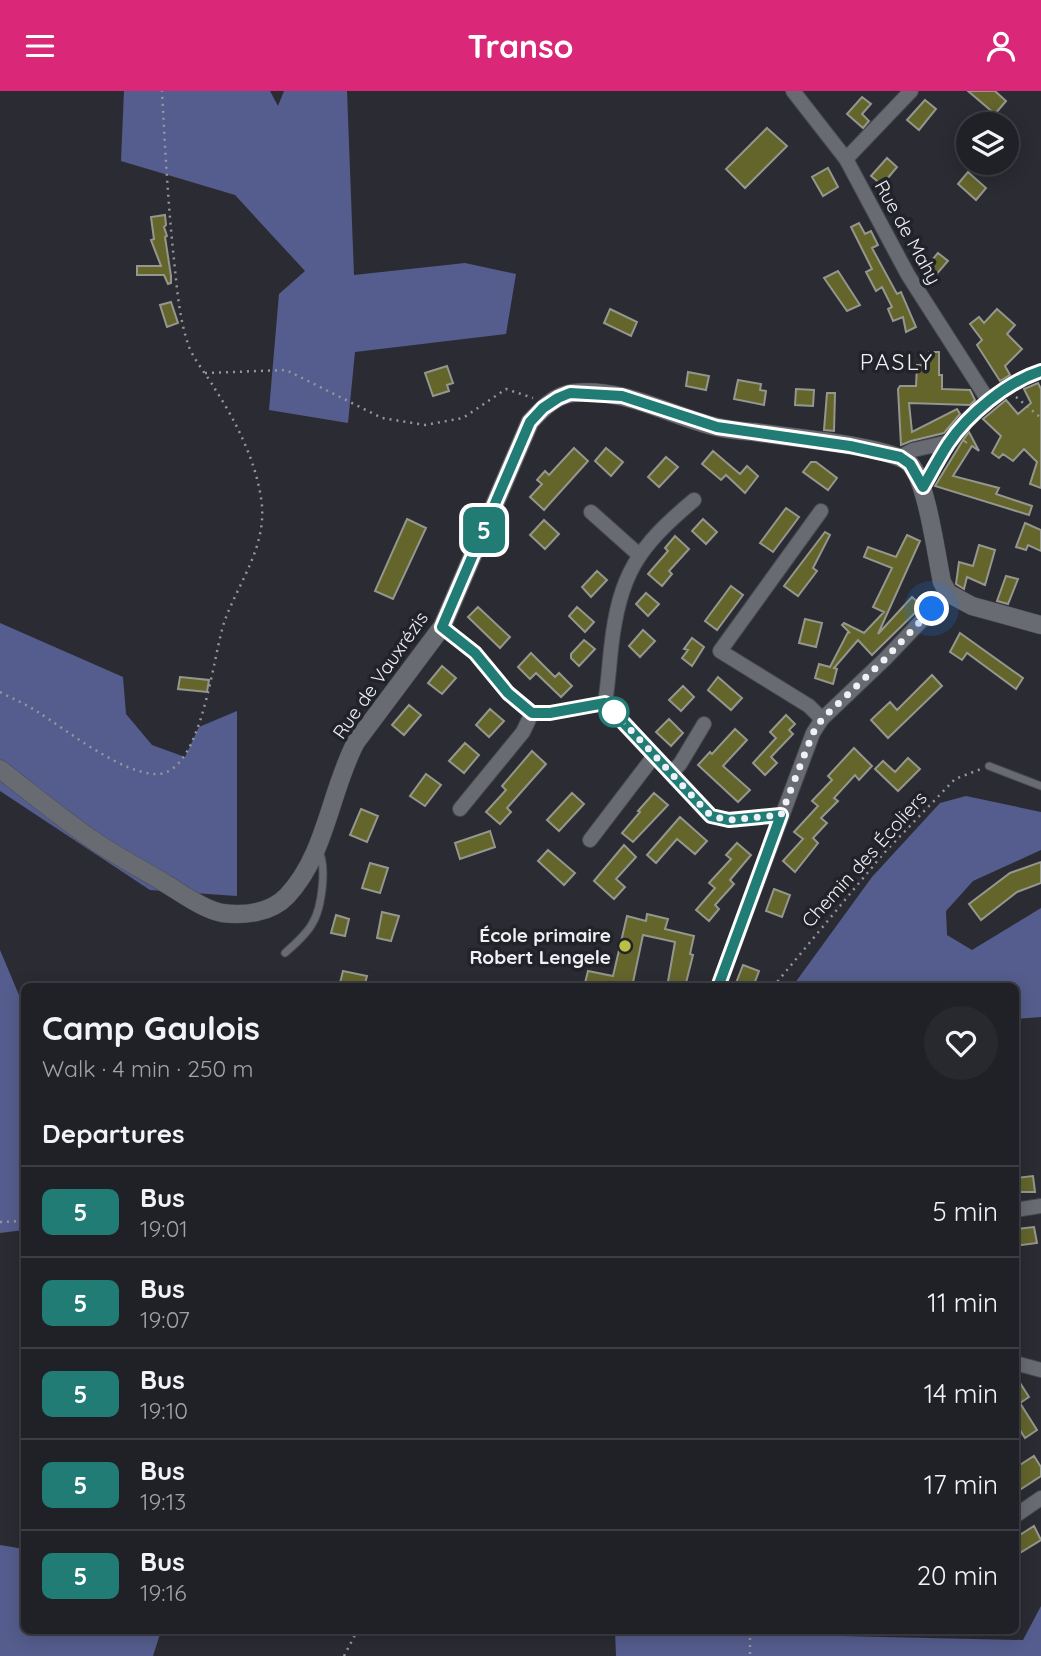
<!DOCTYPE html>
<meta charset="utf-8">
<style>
:root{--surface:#202126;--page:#28292e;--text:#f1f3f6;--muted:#a2a3a7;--line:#3d3e43;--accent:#db2777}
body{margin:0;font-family:Quicksand,sans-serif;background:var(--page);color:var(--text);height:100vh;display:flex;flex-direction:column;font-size:26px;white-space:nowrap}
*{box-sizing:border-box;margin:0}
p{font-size:23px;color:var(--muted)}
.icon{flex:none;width:38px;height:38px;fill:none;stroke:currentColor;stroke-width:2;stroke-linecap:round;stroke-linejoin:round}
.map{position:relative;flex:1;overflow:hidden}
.sheet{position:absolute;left:21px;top:892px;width:998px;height:651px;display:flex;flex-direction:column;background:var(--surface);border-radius:10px;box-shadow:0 4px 18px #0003,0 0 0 2px var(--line)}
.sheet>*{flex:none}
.badge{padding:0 14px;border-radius:10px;font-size:24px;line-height:46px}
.controls{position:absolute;left:956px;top:21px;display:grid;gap:14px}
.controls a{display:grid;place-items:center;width:63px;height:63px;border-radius:50%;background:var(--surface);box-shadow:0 4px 18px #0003,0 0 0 2px var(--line);font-size:35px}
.you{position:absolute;width:35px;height:35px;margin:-18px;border:5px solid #fff;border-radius:50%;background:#1a73e8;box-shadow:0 0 0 10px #1a73e833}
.map>.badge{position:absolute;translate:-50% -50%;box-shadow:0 0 0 4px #fff}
h2{padding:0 21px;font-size:26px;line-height:63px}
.round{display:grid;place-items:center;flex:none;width:74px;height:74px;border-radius:37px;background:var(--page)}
.summary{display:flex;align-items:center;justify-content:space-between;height:119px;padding:0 21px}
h1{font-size:33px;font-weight:800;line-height:52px}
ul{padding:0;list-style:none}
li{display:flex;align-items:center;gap:21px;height:91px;padding:0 21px;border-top:2px solid var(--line)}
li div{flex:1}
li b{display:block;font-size:26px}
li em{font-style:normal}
li .badge{min-width:77px;font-weight:700;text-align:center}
header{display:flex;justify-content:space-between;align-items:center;height:91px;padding:0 21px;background:var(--accent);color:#fff;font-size:32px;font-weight:800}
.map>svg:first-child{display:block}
.forest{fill:#555d8e}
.building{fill:#63652b;stroke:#95968e;stroke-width:2}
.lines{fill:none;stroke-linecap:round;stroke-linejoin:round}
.service-casing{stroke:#484a50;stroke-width:9}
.minor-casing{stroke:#484a50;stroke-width:16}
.tertiary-casing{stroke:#484a50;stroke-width:19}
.path{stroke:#95969c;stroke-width:2.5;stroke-dasharray:2 5;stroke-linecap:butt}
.service{stroke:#696b72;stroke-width:7}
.minor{stroke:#696b72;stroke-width:14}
.tertiary{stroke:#696b72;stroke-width:18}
.line-casing{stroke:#fff;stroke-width:16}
.line{stroke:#217c76;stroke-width:10}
.walk{stroke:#f0f1f6;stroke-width:7;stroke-dasharray:0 12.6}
.stop-dot{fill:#fff;stroke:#217c76;stroke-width:3.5}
.poi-dot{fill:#bbc045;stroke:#212329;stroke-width:2.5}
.labels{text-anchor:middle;stroke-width:7;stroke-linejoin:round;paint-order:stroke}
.street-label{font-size:19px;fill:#f0f1f6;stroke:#212329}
.poi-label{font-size:19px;font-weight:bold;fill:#f0f1f6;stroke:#212329;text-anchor:end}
.quarter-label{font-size:23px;letter-spacing:2px;fill:#f0f1f6;stroke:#212329}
</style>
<header><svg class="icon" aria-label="menu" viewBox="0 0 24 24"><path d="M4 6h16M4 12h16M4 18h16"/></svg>Transo<svg class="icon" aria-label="person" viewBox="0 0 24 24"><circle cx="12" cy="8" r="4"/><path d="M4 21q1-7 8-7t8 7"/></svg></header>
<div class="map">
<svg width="1041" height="1565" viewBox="0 0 1041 1565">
<rect width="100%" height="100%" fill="#2b2c33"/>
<path class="forest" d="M124,0H270L278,15L284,0H347L354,184L465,172L516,183L506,243L355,261L348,332L269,319L279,203L305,180L235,104L121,70Z
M0,532L123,586L126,623L152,654L185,666L199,636L237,620V805L150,799L0,700Z
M966,705L1041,721V759L973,790L946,820L947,844L972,859L1041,817V926L1015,928V896H792L872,786L940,712Z
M0,859L24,916V1139L0,1142Z
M0,1454L24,1458V1540H161L153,1565H0Z
M1041,1515V1565H616L615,1540H834L841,1545L1023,1549Z"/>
<path class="building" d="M968,0H995L1006,10L995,23Z
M862,6L871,13L862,23L869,30L863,37L847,23Z
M925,9L936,18L919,39L907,29Z
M767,37L787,55L745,97L726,78Z
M887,67L897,76L882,94L871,85Z
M828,77L838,96L823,105L812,86Z
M968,81L986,97L976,109L958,93Z
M165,124L166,134L164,136L167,145L165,146L171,185V192L168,193L164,184H137V175H161L151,149L154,148L151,126Z
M859,132L865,143L871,140L878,154L872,157L897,203L901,201L916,236L906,241L903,226L893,230L888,218L892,216L882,196L876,200L866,181L872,178L851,136Z
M938,162L948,170L934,186L925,177Z
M838,180L860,214L847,220L824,187Z
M171,211L178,232L167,236L160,214Z
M610,218L637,231L631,245L604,232Z
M997,218L1015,234L1007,243L1022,258L1005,275L1010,284L1000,290L977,254L982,249L970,233L979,226L984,232Z
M929,261H939V284H942V298L970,299L975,309L970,314L909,312L912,341L957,318L960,323L944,342L911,350L901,354L898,298L900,295H916L917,274H928Z
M447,275L453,292L447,294L449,300L433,305L425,282Z
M688,281L709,285L706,299L686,295Z
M738,289L761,293L760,299L766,300L764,314L734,308Z
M1038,292L1041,298V397L1030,393L1037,371L1024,358L1013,370L1003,363L999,367L992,362L1001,345L983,328L1006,309L1018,323L1031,312L1024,298Z
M796,298L814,299L813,315L795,314Z
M827,302H835L834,340L824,339Z
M969,341L979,360L972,355L953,385L999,397L996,403L1032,415L1029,424L935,395L963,349L967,352L963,349Z
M574,357L588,370L544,419L530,406L542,393L537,389L545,380L549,384Z
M606,357L623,371L611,385L595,370Z
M713,360L740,383L747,375L758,385L745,402L726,384L721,389L702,373Z
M666,366L678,376L659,396L648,386Z
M811,371H816L837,387L828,399L803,381Z
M786,417L799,426L773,461L760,452Z
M407,428L426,437L393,508L375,500Z
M703,428L717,441L706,453L692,440Z
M544,429L559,443L545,458L530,444Z
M1025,432L1041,439V460L1028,454L1026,459L1016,456Z
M825,441L830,444L813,477L817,480L798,505L784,495Z
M907,444L920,450L878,543L912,506L922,515L872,564L858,549L834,577L837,578L833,593L815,587L819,573L830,576L848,541L850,542L842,534L844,532L864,542L884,521L873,516L892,477L864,466L868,456L896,466Z
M675,445L689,458L669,480L672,483L662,495L648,483L668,460L665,457Z
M979,454L995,459L985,494L967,486L964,498L956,493L959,471L973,475Z
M597,480L607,489L591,506L582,496Z
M1006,485L1018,488L1008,513L997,510Z
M731,495L743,504L717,539L705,530Z
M646,502L659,513L648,525L636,513Z
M478,516L510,546L500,557L468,526Z
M577,516L594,531L585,541L569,525Z
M805,528L822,532L816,556L799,552Z
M643,539L655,550L640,566L629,555Z
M960,542L1023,587L1016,598L967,562L962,569L950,561Z
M692,547L704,556L692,575L682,567L688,559L684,558Z
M584,549L595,558L579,575L571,567V563Z
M531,562L555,586L559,582L572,595L561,606L536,582L530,588L518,576Z
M442,575L456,587L442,603L428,592Z
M932,584L942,595L888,647L871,629L890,611L897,619Z
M180,586L209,589L207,601L178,598Z
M718,586L742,607L731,619L708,599Z
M683,595L694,606L681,620L669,609Z
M409,614L421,624L404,644L392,634Z
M490,618L504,630L489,646L476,634Z
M786,624L795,633L789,639L793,643L771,666L777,672L765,684L753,672L776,647L770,641Z
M669,628L683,642L671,655L656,641Z
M735,638L747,649L723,675L750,699L738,711L698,674L710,661L712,663Z
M465,652L479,664L464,682L449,670Z
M854,657L872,675L859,689L855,684L834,707L838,710L821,727L827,732L813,747L818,752L795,781L783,770L803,748L794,741L818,715L812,710L832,689L828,685Z
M532,660L546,673L507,717L511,721L500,733L486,721L506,699L502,695Z
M908,667L920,678L898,700L875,678L883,670L895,681Z
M426,683L441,694L425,715L410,705Z
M572,702L584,713L559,740L547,729Z
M654,702L668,714L633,751L622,742L640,721L638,720Z
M361,718L378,725L367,751L350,744Z
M680,726L707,750L695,763L677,748L656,772L647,764Z
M490,740L495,756L460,768L455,752Z
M737,752L751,764L730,789L734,793L715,814L719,818L709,830L696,819L715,797L709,792L731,768L726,764Z
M624,754L636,766L616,788L625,796L614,808L594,790Z
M548,759L575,782L564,794L538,770Z
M1041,771V792L1017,801L981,829L969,813L1010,782Z
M370,772L388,777L380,802L362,797Z
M774,798L790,804L782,826L766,820Z
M382,821L399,825L391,850L377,847Z
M647,823L668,828L665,838L694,845L690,863L693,864L685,896H667L675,851L643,844L632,896H584L588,880L613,885L627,825L646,830Z
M336,824L349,828L345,845L331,842Z
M743,874L759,880L753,896L736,892Z
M343,880L367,885L364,896H339Z
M1033,1085L1035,1101H1015V1087Z
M1034,1136L1037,1152L1015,1155L1017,1138Z
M1015,1284L1029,1306L1020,1312L1037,1339L1025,1347L1015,1331Z
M1034,1365L1041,1376V1385L1015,1402V1377Z
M1034,1435L1041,1449L1015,1465V1447Z"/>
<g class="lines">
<defs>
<path id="service" d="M989,675L1041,695
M285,862C295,853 306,844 312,833C322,817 328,772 317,757"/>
<path id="minor" d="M793,0L846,68
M911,0L846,68L908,184L988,309
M900,366L913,359L949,351
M923,396C931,382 939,366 948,353C968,323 1007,291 1041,280
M821,420L720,560L809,615L822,628
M591,421L638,463
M442,536L475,562L508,602L532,622H550L605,612L711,725L729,729L781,724
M605,612C608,594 609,576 611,558C619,483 638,456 694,409
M671,682L680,673L704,633
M460,718L523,641L532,622
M590,749L654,665
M718,896L813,642L822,628L885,568L948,502
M1015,1119L1041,1115
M1015,1272L1041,1279
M1015,1425L1041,1407"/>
<path id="tertiary" d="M0,678C31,702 61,727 93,749C116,765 142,778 166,793C183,803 203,818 222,822C244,825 271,822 287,805C326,764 330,700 356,651L442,536L530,331C541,319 555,304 573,302C624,296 670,325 717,336C729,339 742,340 754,341C784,346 893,355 910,373C927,391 936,463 942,491L948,502L972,515L1041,534"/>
</defs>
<use href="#service" class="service-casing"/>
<use href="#minor" class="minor-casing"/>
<use href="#tertiary" class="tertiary-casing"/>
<path class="path" d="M205,282L286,279L382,327L425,334L463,327L506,298L533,307
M1016,306L1041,327
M0,601C13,608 26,613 38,621C68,640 123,684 158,683C203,681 213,561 225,529C239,491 265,458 262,415C258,374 237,332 215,298C207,284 193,268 188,253C179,226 177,197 174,169C168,113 165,56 162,0
M773,896L883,763L955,688L981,678
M0,1131L24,1130
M750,1540V1565
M344,1565L357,1540"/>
<use href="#service" class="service"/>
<use href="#minor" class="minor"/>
<use href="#tertiary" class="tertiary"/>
</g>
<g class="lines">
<defs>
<path id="line" d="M718,896L781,724L729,729L711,725L605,612L550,622H532L508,602L475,562L442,536L530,331L543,317L558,307L570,302L622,305L717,336L850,355L900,366L910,373L923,396C931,382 939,367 948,353C968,323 1007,291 1041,280"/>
</defs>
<use href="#line" class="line-casing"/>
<use href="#line" class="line"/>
<path class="walk" d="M614,621L711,725L729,729L781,724L813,642L822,628L885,568L932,518"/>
</g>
<circle class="stop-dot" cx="614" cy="621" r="14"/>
<circle class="poi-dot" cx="625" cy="855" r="7"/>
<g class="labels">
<g class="street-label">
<text transform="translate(908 141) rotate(61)" y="7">Rue de Mahy</text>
<text transform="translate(380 584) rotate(-55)" y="7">Rue de Vauxrézis</text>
<text transform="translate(864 768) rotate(-48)" y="7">Chemin des Écoliers</text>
</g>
<g class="poi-label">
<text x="611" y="851">École primaire<tspan x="611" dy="22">Robert Lengele</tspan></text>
</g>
<g class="quarter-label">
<text x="897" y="279">PASLY</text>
</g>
</g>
</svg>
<div class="controls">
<a><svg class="icon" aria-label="layers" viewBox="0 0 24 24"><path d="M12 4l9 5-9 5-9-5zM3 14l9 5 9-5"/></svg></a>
</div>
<div class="you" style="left:932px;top:518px"></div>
<b class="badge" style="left:484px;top:439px;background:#217c76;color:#fff">5</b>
<section class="sheet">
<div class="summary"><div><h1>Camp Gaulois</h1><p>Walk · 4 min · 250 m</p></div><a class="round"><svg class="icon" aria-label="heart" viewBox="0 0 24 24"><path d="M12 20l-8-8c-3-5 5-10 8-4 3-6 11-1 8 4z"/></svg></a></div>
<h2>Departures</h2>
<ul>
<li><span class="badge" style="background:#217c76;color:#fff">5</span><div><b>Bus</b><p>19:01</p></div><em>5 min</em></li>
<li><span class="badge" style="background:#217c76;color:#fff">5</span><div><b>Bus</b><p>19:07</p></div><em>11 min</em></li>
<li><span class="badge" style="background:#217c76;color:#fff">5</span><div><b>Bus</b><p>19:10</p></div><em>14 min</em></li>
<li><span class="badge" style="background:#217c76;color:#fff">5</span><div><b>Bus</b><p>19:13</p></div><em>17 min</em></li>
<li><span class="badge" style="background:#217c76;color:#fff">5</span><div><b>Bus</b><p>19:16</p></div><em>20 min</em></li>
</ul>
</section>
</div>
